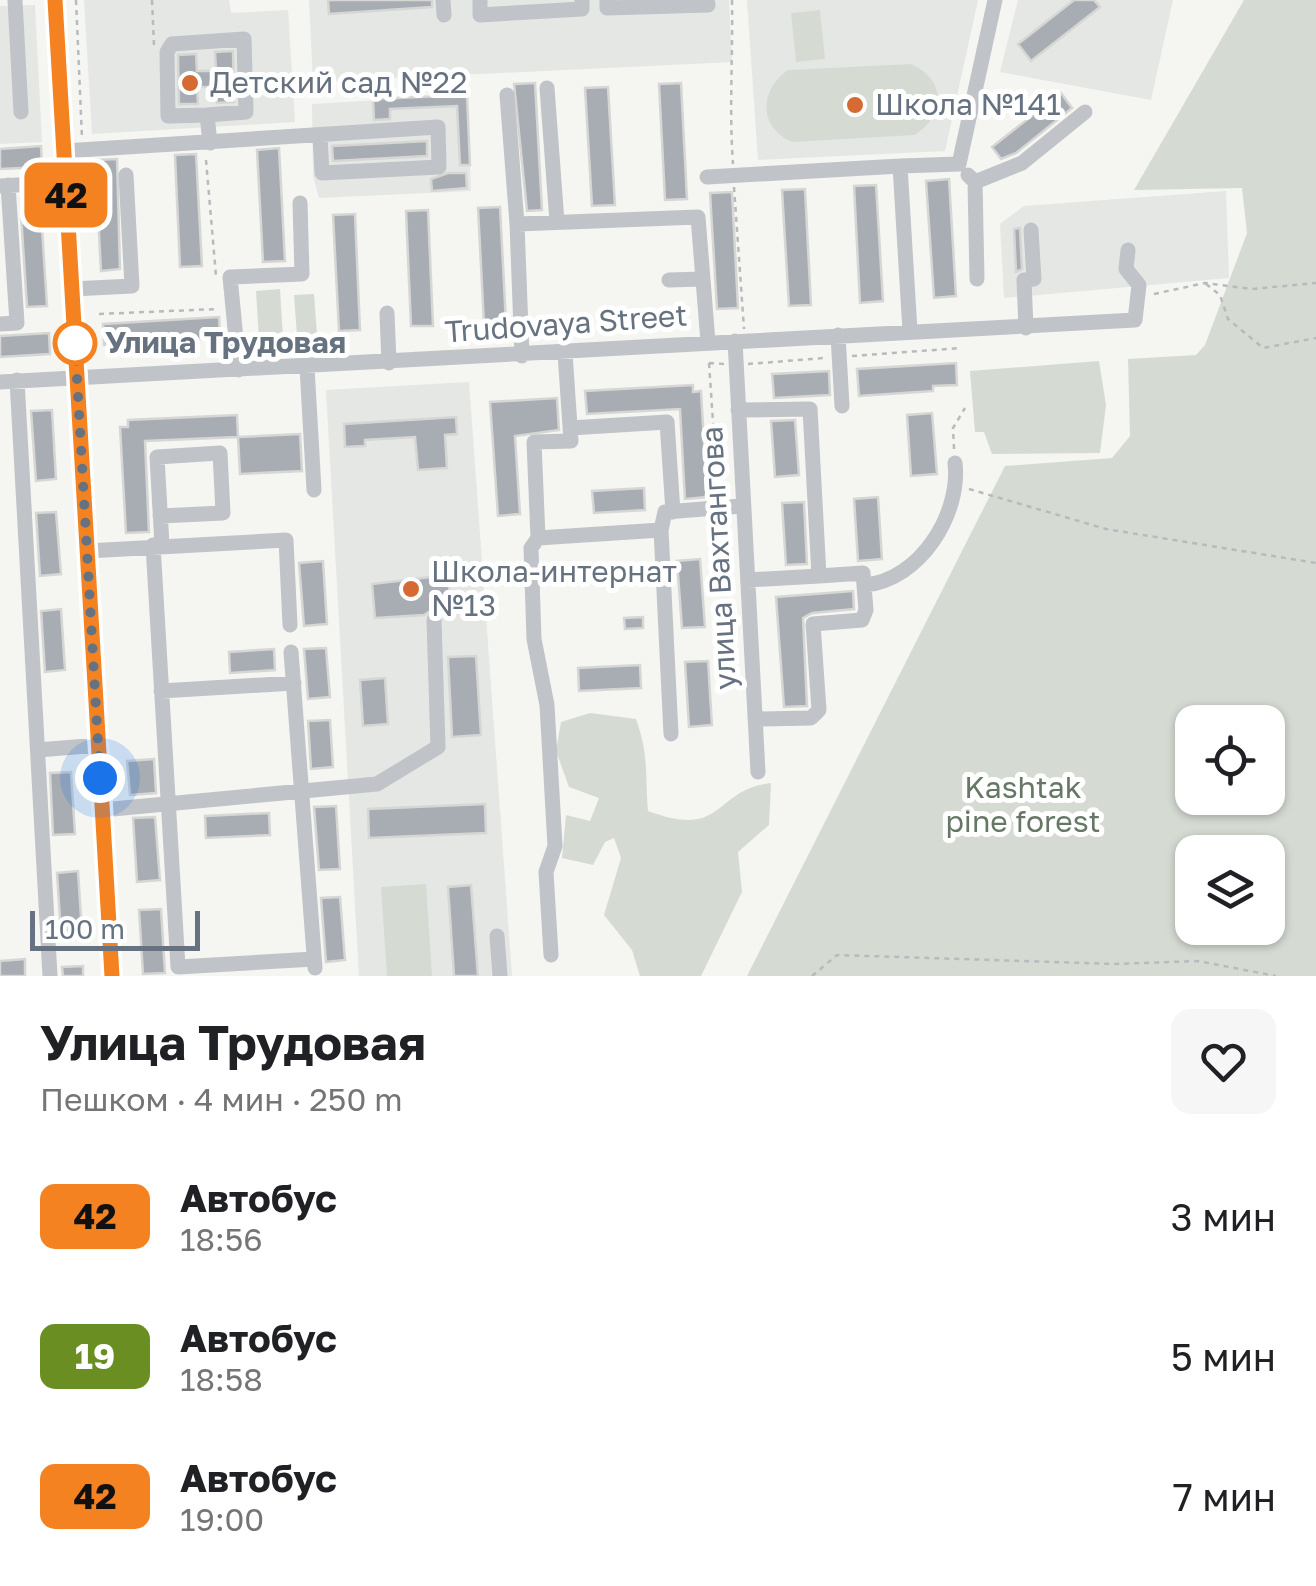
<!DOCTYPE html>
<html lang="ru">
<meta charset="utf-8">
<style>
:root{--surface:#fff;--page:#f6f6f6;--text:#202124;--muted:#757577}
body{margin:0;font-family:"Golos Text",sans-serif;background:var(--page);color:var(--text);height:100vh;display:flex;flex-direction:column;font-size:38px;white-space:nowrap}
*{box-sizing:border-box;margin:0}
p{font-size:32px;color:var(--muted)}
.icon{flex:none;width:55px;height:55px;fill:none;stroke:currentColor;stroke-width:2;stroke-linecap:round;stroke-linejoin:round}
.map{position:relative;height:976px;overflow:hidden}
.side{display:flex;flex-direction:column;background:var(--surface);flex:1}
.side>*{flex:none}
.badge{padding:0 20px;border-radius:15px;font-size:35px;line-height:65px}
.tools{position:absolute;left:1175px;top:705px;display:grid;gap:20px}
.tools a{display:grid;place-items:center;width:110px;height:110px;border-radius:20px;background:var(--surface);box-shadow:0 2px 8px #0004;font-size:50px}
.scale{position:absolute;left:30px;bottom:25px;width:170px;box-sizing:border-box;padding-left:10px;border:5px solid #667280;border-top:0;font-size:28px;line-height:35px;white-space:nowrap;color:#667280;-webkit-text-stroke:8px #fff;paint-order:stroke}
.you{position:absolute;width:50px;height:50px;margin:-25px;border:8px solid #fff;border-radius:50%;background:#1a73e8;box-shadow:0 0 0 15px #1a73e833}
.map>.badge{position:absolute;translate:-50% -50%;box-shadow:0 0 0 5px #fff}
.round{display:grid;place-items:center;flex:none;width:105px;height:105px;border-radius:20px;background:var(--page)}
.headline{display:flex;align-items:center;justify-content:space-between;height:170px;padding:0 40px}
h1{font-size:48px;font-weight:700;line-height:75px}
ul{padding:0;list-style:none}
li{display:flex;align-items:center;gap:30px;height:140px;padding:0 40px}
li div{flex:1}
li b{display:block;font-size:38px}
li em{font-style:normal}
li .badge{min-width:110px;font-weight:700;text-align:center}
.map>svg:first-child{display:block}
.built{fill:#e5e7e5}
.green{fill:#d5dbd3;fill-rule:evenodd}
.building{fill:#a7adb3;stroke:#d6d6d4;stroke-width:2.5}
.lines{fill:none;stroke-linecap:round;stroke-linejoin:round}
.path{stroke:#b8babd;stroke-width:2.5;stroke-dasharray:5 5;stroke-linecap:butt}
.minor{stroke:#c0c3c7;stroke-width:15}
.line-casing{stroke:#fff;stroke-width:22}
.line{stroke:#f58220;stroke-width:15}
.walk{stroke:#667280;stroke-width:10;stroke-dasharray:0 18}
.poi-dot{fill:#d56a32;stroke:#fff;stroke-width:4}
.stop-dot{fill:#fff;stroke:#f58220;stroke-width:5}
.labels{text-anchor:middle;stroke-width:10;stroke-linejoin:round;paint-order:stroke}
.poi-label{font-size:30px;fill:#667280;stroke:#fff;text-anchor:start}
.street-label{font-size:30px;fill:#667280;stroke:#fff}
.stop-label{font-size:30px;font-weight:bold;fill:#667280;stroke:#fff;text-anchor:start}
.park-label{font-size:30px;fill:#667865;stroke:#fff}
</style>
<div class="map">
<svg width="1316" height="976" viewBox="0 0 1316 976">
<rect width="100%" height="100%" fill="#f5f5f2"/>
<path class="built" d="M84,0H229L231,13L288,10L295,122L92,134Z
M309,0H729L732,62L313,82Z
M747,0H978L945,151L758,160Z
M1018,0H1173L1151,100L1000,72Z
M35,5L42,142L0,144V6Z
M467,95L471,191L319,198L313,176L312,104Z
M1226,191L1229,278L1004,298L1000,224L1024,206Z
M469,382L512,976H359L326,390Z"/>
<path class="green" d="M1244,0H1316V976H747L1005,466L1112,458L1130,436L1128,359L1196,355L1205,345L1247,233L1242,188L1134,190ZM1192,722H1268V798H1192ZM1192,852H1268V928H1192Z
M820,10L825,59L796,62L791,13Z
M911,64C946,79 946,115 915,135L792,142C758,127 759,90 788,70Z
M280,289L283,338L259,340L256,291Z
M314,294L317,335L297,336L294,295Z
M1099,361L1106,405L1100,453L992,454L984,432H975L970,371Z
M590,713L636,719C649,755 645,775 648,811C726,840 712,790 771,783L769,825L738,852L742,892L701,976H640L632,950L604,915L621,858L614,838L605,842L593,865L562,858L566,815L590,821L599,798L569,787L556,751L561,722Z
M426,884L432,976H387L381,887Z"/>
<path class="building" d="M328,0H432V7L329,14Z
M1074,0H1094L1100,7L1031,61L1018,44Z
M233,51L234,102L217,103L216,87H197L198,104H179L178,55L196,54L197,71H216L215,52Z
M535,83L542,210L527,211L514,84Z
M681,83L687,199L665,200L659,84Z
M608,87L615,205L592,206L585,88Z
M1061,93L1072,108L1016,153L1001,159L992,147Z
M467,95L470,165H460L457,106L390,109V119L374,120L373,99Z
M427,141V156L333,161L332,146Z
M41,146L42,167L0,169V149Z
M279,148L285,261L263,262L257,150Z
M196,154L202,266L180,267L175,155Z
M117,159L120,269L101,271L95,160Z
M448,173H466L467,188L432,191L431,179Z
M949,179L956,296L934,298L926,181Z
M876,185L883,301L860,303L854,186Z
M805,189L811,305L789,306L782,190Z
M732,192L738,308L717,309L710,193Z
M40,197L47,306L27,307L20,198Z
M500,207L506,323L484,324L478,208Z
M428,210L433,326H411L406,211Z
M355,214L360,330L339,331L333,215Z
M1020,228L1022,269L1016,272L1014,229Z
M219,317L220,338L104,345L103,324Z
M49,333L50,354L0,357V336Z
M956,363L957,385L933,386V391L859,396L857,369Z
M829,371L830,395L774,398L772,374Z
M693,385V392L701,391L707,497L685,499L680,409L587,414L585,391Z
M557,398L559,430L515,436L520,514L498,516L490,402Z
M52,410L56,479L36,481L31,411Z
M932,413L937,474L911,476L907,415Z
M237,415L238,437L145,441L149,532L126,533L120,427H128V420Z
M456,417L457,434L445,435L447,468L418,470L415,437L365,440V446L345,447L344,424Z
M795,420L799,475L775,477L771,421Z
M300,434L302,471L240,474L238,437Z
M644,488L645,510L594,513L592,491Z
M878,497L882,559L858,561L854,499Z
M804,502L807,564L786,565L782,503Z
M56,512L61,574L40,576L36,513Z
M700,559L705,627L682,628L677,561Z
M323,561L327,624L304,626L299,563Z
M448,575L451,613L433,609L424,615L375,618L372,584Z
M853,591L854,609L812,613L803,618L807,706L784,707L776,597Z
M61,609L65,670L45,672L41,611Z
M643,617V628L625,629L624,618Z
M326,648L330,697L308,699L304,649Z
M274,649L275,670L230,673L229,652Z
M476,656L481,735L452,737L448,657Z
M708,661L712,725L689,727L685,662Z
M640,665L641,688L579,691L578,668Z
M385,678L388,724L363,726L360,680Z
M330,720L333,767L311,769L308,721Z
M154,759L156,793L130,795L127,761Z
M71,772L75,834L53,835L50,773Z
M485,804L486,833L369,838L368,809Z
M336,806L340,869L319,870L314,807Z
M269,813L270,835L206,838L205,816Z
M155,817L160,880L137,882L133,818Z
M78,871L82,933L61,934L57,873Z
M471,885L478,976H454L448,887Z
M340,897L345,960L326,962L321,898Z
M161,909L165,973L143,974L139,910Z
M25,959V976H0V961Z
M83,966V976H63L62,967Z"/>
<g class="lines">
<path class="path" d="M76,0L82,138
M152,0L154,45
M732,0C733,56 729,109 733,164
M206,160L216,276
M734,187L744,329
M1206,284L1220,295L1228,319L1263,348L1316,338
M1154,294L1205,283L1252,289L1316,283
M99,314L218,309
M852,356L961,348
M709,363L725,364
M709,363L718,495
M748,364L824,358
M954,449L953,428L965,408
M969,489L1106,529L1316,563
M720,523L723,586
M812,976L837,955L1115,964L1198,961L1276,976"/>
<path class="minor" d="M15,0L21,112
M55,0L112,976
M443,0L444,15
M480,0V15L582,9V0
M607,0V8L708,5L707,0
M547,88L557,222
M507,95L517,224
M207,115L168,116L167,52L172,44L244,39L246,112L207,115L210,143
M64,151L438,127L439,167L322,173L320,136
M968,175L975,182L977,279
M707,177L900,166
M975,182L1022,163L1085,112
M0,186L65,182
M669,280L703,279
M72,289L132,286L126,175
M387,313L389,363
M0,324L17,323L8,185
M1026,328L1024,280L1034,279L1031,230
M910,331L900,166L959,164L995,0
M838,335L842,406
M735,341L758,772
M522,356L517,224L698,217L708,342
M307,367L314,490
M239,370L230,277L302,274L300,203
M17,380L50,976
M0,382L1135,320L1139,285L1126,269L1128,250
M738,410L810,409L819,576L863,573L866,610L862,620L813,624L819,710L811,718L757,719
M570,428L667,422L673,512
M160,516L223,513L220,453L157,457L162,545
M661,530L671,734
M538,538L661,530L665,512L742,506
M153,545L178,967L314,959
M87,551L286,540L290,625
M748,580L819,576
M865,585C920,580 961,514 955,463
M291,652L315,968
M161,691L294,683
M38,750L99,745
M102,810L377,784L438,747L434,620
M497,936L500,976
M551,955L546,872L555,846L547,705L534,639L531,548L538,538L534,442L571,441L565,353"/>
</g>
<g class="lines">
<defs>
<path id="line" d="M55,0L112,976"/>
</defs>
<use href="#line" class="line-casing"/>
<use href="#line" class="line"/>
<path class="walk" d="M75,343L100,778"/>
</g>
<g class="poi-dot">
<circle cx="190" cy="83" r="10"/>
<circle cx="855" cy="105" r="10"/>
<circle cx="411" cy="589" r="10"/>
</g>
<circle class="stop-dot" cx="75" cy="343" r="20"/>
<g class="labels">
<g class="poi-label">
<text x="210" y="93">Детский сад №22</text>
<text x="875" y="115">Школа №141</text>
<text x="431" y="582">Школа-интернат<tspan x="431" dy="34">№13</tspan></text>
</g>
<g class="street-label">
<text transform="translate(566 324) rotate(-4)" y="10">Trudovaya Street</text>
<text transform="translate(719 558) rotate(-93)" y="10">улица Вахтангова</text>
</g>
<g class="stop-label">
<text x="105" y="353">Улица Трудовая</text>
</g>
<g class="park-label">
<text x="1023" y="798">Kashtak<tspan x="1023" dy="34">pine forest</tspan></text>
</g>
</g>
</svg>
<div class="tools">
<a><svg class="icon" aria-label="locate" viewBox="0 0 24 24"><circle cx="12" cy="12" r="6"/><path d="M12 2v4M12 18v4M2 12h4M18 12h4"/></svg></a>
<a><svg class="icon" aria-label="layers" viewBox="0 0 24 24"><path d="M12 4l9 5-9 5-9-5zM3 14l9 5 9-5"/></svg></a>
</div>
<div class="scale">100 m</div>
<div class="you" style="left:100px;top:778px"></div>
<b class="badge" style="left:66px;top:195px;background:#f58220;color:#111">42</b>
</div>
<section class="side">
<div class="headline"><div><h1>Улица Трудовая</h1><p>Пешком · 4 мин · 250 m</p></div><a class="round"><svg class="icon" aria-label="heart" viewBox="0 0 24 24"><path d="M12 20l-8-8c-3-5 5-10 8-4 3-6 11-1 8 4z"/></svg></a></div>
<ul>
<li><span class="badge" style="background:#f58220;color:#111">42</span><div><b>Автобус</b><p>18:56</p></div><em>3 мин</em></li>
<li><span class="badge" style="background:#6b8e23;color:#fff">19</span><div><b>Автобус</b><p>18:58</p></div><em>5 мин</em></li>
<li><span class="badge" style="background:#f58220;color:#111">42</span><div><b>Автобус</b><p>19:00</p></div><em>7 мин</em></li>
</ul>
</section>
